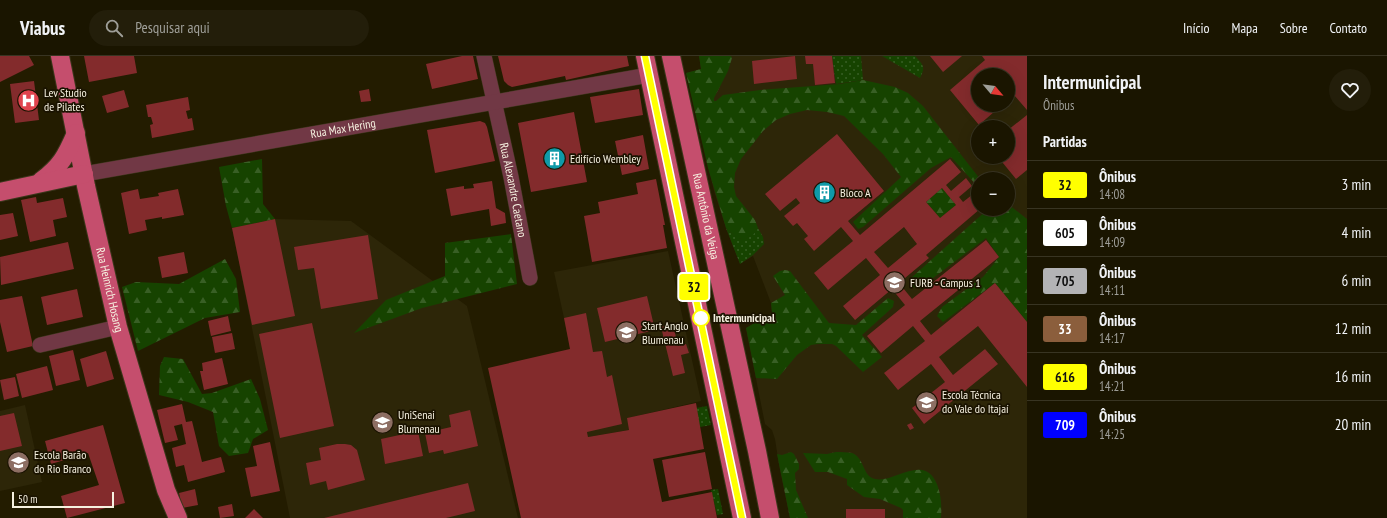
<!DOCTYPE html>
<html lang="pt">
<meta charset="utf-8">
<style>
:root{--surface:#1a1500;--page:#231e0a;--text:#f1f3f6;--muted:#9f9f99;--line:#383422}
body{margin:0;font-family:"PT Sans Narrow",sans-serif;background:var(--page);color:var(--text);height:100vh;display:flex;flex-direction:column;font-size:15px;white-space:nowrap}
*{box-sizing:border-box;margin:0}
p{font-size:13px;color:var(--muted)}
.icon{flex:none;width:22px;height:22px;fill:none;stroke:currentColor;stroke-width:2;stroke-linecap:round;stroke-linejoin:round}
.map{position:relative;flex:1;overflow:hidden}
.sheet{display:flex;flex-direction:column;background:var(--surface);width:360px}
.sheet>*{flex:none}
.badge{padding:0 8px;border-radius:3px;font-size:14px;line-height:26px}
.needle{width:26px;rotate:119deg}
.fabs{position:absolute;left:971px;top:12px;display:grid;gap:8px}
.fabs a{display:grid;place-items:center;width:44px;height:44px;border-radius:50%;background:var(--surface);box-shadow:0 4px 16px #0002,0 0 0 1px var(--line);font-size:20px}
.scale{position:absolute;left:12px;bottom:10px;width:102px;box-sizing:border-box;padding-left:4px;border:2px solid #f6f1e0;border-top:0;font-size:11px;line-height:14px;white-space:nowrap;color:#f6f1e0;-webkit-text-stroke:3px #1a1300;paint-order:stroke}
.map>.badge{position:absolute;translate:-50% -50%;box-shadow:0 0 0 2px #fff}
h2{padding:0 16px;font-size:15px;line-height:36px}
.round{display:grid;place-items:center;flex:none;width:42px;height:42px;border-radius:21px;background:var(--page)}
.summary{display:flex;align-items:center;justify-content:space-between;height:68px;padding:0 16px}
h1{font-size:19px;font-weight:600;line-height:30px}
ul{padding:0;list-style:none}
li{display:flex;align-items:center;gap:12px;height:48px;padding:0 16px;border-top:1px solid var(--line)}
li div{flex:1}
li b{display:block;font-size:15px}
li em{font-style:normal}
li .badge{min-width:44px;font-weight:700;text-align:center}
header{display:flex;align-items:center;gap:24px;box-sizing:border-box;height:56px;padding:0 20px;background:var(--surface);border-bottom:1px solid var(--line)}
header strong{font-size:19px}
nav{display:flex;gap:22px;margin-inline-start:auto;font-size:14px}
.search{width:280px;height:36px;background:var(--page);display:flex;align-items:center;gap:10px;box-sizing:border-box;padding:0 14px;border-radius:22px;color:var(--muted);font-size:15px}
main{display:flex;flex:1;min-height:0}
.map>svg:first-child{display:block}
.built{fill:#2d2608;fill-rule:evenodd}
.grass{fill:url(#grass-dots)}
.forest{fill:url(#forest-firs)}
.building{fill:#832b2c;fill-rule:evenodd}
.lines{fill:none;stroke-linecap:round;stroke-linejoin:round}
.minor-casing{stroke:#3c361b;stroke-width:16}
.major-casing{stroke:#3c361b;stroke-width:20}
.minor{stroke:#713845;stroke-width:15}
.major{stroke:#c54e6d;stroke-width:18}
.line-casing{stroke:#fff;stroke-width:9}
.line{stroke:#ff0;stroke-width:6}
.stop-dot{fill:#fff;stroke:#ff0;stroke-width:2}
.labels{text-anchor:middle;stroke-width:3.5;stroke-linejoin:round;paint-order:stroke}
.poi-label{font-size:12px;fill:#f6f1e0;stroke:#1a1300;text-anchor:start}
.street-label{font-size:12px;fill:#f6f1e0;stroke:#1a1300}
.stop-label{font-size:12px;font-weight:bold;fill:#f6f1e0;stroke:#1a1300;text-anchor:start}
</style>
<header>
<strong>Viabus</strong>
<div class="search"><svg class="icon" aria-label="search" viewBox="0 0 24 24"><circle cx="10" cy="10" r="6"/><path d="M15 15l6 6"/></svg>Pesquisar aqui</div>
<nav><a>Início</a><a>Mapa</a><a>Sobre</a><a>Contato</a></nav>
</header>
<main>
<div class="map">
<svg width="1027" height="462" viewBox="0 0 1027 462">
<defs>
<pattern id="grass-dots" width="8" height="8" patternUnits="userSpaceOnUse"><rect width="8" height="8" fill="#164300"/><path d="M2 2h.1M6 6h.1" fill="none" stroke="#385f25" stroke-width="1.8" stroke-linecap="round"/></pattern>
<pattern id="forest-firs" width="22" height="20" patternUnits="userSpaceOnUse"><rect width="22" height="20" fill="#164300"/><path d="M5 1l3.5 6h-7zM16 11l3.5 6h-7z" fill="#385f25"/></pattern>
</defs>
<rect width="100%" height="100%" fill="#231c00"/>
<path class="built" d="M699,0H1027V462H790L779,409L775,383L772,374L765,368L746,272L772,257L771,247L753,200L740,208L726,172L714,135L686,17L701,13ZM978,19H1008V49H978ZM978,71H1008V101H978ZM978,123H1008V153H978Z
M275,163L351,165L467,250L518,462H290L232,172Z
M668,195L701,345L628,362L629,374L588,381L564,262L554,216Z
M25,349L42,426L0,435V355Z"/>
<path class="grass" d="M832,0H861L863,24L836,28Z
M882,0H915C923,9 926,10 920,22Z
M726,172C739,184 745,189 758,172L763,181L764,188L753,199L740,208Z
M707,350L711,369L700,371L696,352Z
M718,433L723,458L717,459L711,434Z"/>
<path class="forest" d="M699,0H731L732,2L728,15L714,42V45H716L723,39L760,34L840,28L863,24L895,31L908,37L923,50L980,123H978V131L951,101L931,112L863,171L858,173L853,166L901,121L883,98L844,60L827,56L807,54L790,58L776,64L763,75L741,103L735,117L734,131L736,140L755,164L758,172L753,179L746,183H742L737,182L726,172L708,112L686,17L701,13Z
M262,103L263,148L275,163L232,172L226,150L219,111Z
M942,132L956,149L940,162L926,146Z
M1008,148L1027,163V266L995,227L943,266L937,260L942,251L983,221L999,201L986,182L920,232L910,231L911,222L988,153H1008Z
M511,178L517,228L422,252L354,277L386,244L445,220V187Z
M225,203L236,223L240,256L205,262L138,295L122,231L136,226L179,228Z
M785,214L790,215L829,267L856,269L888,242L894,245L893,251L862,279L882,301L863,316L836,290L832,288H818L811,289L797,299L777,323L756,322L746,272L772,257L771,247L785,239L773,220L780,215Z
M164,301L183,303L202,338L212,337L251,323L260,343L268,374L253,383L248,397L229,400L219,390L213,356L188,346L159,339L160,310Z
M791,396L794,398L799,408V413L795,417L796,434L808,462H790L777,398L782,399Z
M836,396C841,396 847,396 852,397C865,402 862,420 875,423C893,427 918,402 933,421C941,432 942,449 941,462H903V454L901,452L880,443L864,441L847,429V423L828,416H815L803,397L827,398Z"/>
<path class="building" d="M0,0H29L34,9L0,26Z
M84,0H134L137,17L89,26Z
M462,0H473L478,23L432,33L426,8Z
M498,0H627L629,10L566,24L565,20L512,31L508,29L504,25Z
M795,0L797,23L754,28L752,5Z
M805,0H832L835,27L815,29L813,8H806Z
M930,0H962L943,16Z
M982,0H1027V54L1014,39L1008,44V19H978V49H1002L979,69L950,34L985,4Z
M34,25L39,64L15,67L10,28Z
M369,33L371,45L361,46L359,35Z
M639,33L643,59L595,67L590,41Z
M124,34L129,51L107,57L102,40Z
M188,41L190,54L186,55L188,63L192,62L194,74L152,82L150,69L153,68L151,61H148L146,49Z
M574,56L587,126L531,136L518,67Z
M1027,59V114L1016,123L998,101H1008V74Z
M480,65L485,67L487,71L495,105L435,117L427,74Z
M837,78L884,135L848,165L860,179L950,103L961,116L946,129L951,135L966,122L972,130L959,141L963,146L977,135L978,137V153H980L926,199L929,202L899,227L912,243L986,184L999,201L920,265L931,279L995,227L1027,266V331L978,270L939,301L953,319L985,293L998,308L924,368L912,352L945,326L931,308L898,334L884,317L925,285L913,270L881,297L867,280L905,249L892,233L855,264L843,250L880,219L866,202L828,234L814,217L853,185L841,171L814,195L804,183L808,180L797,167L793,170L784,160L800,147L796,142L780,155L765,138ZM942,132L956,149L940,162L926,146ZM904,171L917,188L888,212L874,196Z
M643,79L649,113L622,119L615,85Z
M656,123L665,169H663L667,192L592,206L584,160L600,157L598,146L638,138L636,127Z
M492,125L496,152L505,157L506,167L491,170L489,153L451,160L446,133L464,130V133L474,132L473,128Z
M138,133L140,143L159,140L158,137L178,133L184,159L162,163V161L145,164L147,174L129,178L121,137Z
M36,141L37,147L63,142L67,161L53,164L56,180L30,186L21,144Z
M13,157L18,180L0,184V159Z
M275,163L295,260L252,269L232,172Z
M368,179L378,243L321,253L314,212L298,214L294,191Z
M68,186L74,213L1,229L0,201Z
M184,196L188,217L162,222L158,201Z
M77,233L83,261L47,269L41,241Z
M22,240L33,290L7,296L0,266V244Z
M647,240L655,274L605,286L597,252Z
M586,257L593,296L602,295L607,321L612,319L622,368L587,376L588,381L629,374L627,362L696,347L704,393L653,403L662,446L712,436L717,462H521L488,312L570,293L564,262Z
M228,260L231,275L211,280L208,265Z
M312,267L334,370L280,382L259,278Z
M673,268L678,290L686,288L689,297L681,299L685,317L673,320L661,271Z
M232,277L235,293L215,297L212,281Z
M73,294L80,324L56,330L49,300Z
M106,295L114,323L87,331L80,303Z
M222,302L228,328L204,334L200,315H203L202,307Z
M47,310L53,334L22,342L16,318Z
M15,321L19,340L4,344L0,324Z
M182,348L186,366L192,365L202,406L221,401L225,416L188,426L184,409L176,411L172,392L186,388L182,368L174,370L178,384L165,387L157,354Z
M470,354L478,390L444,398L443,394L429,397L425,377L451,371L449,359Z
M14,357L22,390L0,395V360Z
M911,367L914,372L910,374L907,369Z
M103,369L125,447L67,462L61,440L99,429L88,397L51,408L45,385Z
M418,375L423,400L385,408L381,383Z
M270,386L280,435L251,441L245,412L257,410L253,390Z
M337,388H345L351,389L357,394L365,424L328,434L326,425L310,429L306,407L321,404L319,392Z
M705,396L712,433L669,441L662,404Z
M468,427L475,455L446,462H324Z
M195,433L198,449L182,452L179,437Z
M232,448L234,460L220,462L218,451Z
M254,453L263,462H245Z
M846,453H885V462H846Z"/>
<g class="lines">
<defs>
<g id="minor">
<path id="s1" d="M484,0L511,121L530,222"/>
<path id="s2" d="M84,118L649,19"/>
<path d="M40,289L118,271"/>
</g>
<g id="major">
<path id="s3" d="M60,0L86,130L118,271L166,434L178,462"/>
<path d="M645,0L742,462"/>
<path id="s4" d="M671,0L757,395L770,462"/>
<path d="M41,125C61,110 66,100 76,77"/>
<path d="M0,136L84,118"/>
</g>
</defs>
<use href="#minor" class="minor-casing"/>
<use href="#major" class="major-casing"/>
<use href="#minor" class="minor"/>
<use href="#major" class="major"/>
</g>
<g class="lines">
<defs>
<path id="line" d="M645,0L742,462"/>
</defs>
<use href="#line" class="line-casing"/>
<use href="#line" class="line"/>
</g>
<defs>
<symbol id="hospital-disc" viewBox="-11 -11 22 22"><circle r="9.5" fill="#e0444e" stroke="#1a1300"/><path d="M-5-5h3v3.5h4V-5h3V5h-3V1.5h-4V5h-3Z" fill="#fff"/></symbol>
<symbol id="building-disc" viewBox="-11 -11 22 22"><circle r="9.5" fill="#0f9aa8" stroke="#1a1300"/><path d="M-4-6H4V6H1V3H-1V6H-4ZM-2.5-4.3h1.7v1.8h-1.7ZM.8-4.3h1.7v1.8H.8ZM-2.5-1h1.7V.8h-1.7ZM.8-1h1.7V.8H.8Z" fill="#fff"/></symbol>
<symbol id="university-disc" viewBox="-11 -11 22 22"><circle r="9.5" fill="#8d6e63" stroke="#1a1300"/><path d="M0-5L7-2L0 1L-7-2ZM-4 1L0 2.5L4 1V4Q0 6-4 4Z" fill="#fff"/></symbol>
<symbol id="school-disc" viewBox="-11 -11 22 22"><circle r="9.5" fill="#8d6e63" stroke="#1a1300"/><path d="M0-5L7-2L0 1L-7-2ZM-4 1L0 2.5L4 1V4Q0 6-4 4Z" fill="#fff"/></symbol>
</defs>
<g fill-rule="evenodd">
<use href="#hospital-disc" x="16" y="32" width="25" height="25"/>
<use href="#building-disc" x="542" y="90" width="25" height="25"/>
<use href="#building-disc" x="812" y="124" width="25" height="25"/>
<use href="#university-disc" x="882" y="214" width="25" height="25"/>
<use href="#school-disc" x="614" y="264" width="25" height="25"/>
<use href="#school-disc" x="914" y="334" width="25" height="25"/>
<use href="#university-disc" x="370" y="354" width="25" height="25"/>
<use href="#school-disc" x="6" y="394" width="25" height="25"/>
</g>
<circle class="stop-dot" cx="701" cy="262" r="8"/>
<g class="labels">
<g class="poi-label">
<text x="44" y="41">Lev Studio<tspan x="44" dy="14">de Pilates</tspan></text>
<text x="570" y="107">Edifício Wembley</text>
<text x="840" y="141">Bloco A</text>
<text x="910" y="231">FURB - Campus 1</text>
<text x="642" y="274">Start Anglo<tspan x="642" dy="14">Blumenau</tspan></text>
<text x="942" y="343">Escola Técnica<tspan x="942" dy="14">do Vale do Itajaí</tspan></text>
<text x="398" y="363">UniSenai<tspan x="398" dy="14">Blumenau</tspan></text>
<text x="34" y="403">Escola Barão<tspan x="34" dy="14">do Rio Branco</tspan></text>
</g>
<g class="street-label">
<text dy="4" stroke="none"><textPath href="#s2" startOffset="263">Rua Max Hering</textPath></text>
<text dy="4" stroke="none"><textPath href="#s1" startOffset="137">Rua Alexandre Caetano</textPath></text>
<text dy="4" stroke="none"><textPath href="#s4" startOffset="164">Rua Antônio da Veiga</textPath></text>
<text dy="4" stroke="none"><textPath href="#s3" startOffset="239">Rua Heinrich Hosang</textPath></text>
</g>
<g class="stop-label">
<text x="713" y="266">Intermunicipal</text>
</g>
</g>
</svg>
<div class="fabs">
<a><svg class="needle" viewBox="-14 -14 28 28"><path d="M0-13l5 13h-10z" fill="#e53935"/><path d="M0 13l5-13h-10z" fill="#9f9f99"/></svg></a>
<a>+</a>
<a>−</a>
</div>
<div class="scale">50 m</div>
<b class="badge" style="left:694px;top:231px;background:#ff0;color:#111">32</b>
</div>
<section class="sheet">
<div class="summary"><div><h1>Intermunicipal</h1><p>Ônibus</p></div><a class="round"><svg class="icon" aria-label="heart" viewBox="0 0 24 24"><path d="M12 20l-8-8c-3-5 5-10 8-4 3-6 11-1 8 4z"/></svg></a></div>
<h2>Partidas</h2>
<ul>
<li><span class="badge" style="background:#ff0;color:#111">32</span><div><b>Ônibus</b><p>14:08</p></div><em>3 min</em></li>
<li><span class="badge" style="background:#fff;color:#111">605</span><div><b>Ônibus</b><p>14:09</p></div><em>4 min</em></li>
<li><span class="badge" style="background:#b3b3b5;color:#111">705</span><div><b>Ônibus</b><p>14:11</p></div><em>6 min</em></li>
<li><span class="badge" style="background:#8b5e3c;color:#fff">33</span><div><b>Ônibus</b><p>14:17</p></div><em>12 min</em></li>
<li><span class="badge" style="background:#ff0;color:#111">616</span><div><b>Ônibus</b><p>14:21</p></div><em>16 min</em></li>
<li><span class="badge" style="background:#00f;color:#fff">709</span><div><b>Ônibus</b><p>14:25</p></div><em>20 min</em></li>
</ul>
</section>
</main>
